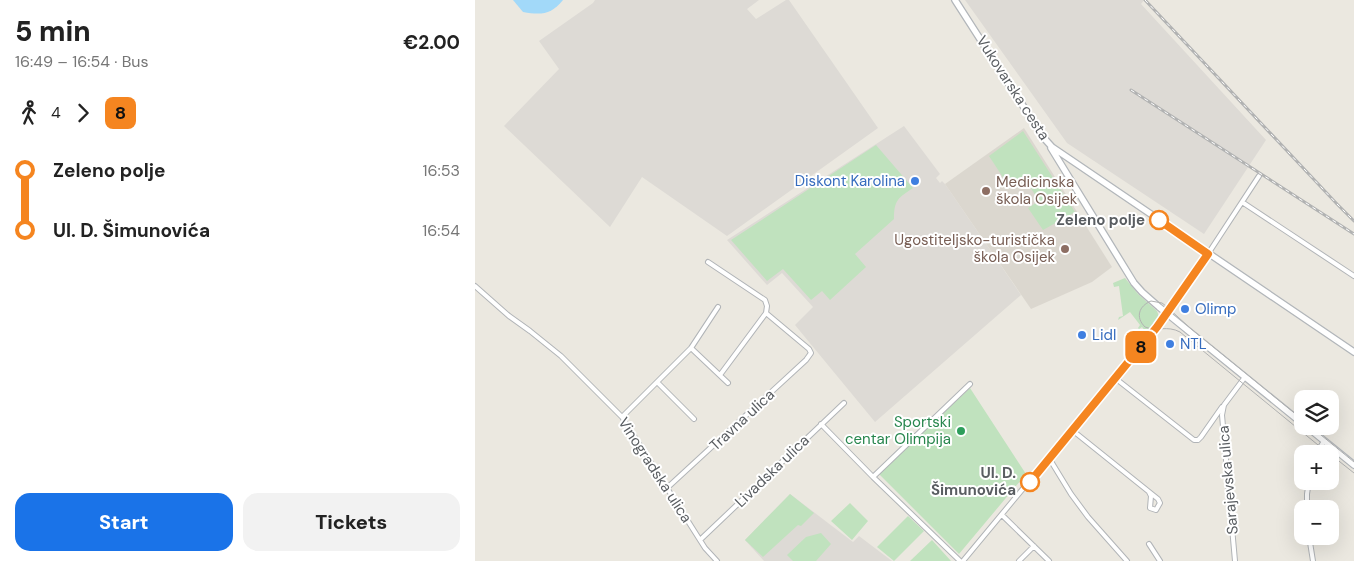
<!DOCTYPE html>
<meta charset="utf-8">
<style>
:root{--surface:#fff;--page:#f2f2f2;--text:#222;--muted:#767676;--accent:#1a73e8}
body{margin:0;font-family:"DM Sans",sans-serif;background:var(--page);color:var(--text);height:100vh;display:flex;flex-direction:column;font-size:19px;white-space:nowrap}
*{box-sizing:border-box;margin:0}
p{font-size:16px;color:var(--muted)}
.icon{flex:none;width:28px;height:28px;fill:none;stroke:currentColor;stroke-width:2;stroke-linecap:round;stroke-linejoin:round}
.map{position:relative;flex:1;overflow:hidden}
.panel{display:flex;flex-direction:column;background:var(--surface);width:475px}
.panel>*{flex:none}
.badge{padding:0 10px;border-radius:8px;font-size:18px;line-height:32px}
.controls{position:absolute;left:819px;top:390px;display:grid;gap:10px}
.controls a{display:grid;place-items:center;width:45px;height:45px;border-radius:10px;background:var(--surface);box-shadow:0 5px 20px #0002;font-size:25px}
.map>.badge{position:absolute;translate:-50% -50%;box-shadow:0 0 0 2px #fff}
.legs{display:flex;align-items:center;gap:8px;height:55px;padding:0 15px;font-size:16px}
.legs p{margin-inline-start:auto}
.summary{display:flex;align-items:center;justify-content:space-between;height:85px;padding:0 15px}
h1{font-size:28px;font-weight:800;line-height:38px}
.cta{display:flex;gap:10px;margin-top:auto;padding:10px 15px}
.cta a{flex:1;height:58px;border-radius:15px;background:var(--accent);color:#fff;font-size:20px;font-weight:800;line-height:58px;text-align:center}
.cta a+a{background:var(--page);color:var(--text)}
ul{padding:0 15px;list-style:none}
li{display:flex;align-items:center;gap:18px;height:60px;font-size:19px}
li i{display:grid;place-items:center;width:8px;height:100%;margin:0 6px;background:currentColor}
li i::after{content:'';width:12px;height:12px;margin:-6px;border:4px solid;border-radius:50%;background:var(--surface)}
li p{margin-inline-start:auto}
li:first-child i{background:linear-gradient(#0000 50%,currentColor 0)}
li:last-child i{background:linear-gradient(currentColor 50%,#0000 0)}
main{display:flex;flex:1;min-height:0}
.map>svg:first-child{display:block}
.industrial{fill:#dddad5}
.education{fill:#dbd7cf}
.green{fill:#c0e2be}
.water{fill:#a2d9f9}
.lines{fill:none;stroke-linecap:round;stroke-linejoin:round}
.minor-casing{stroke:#b1b4b7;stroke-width:6}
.secondary-casing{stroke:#b2b6ba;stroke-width:8}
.minor{stroke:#fff;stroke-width:4}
.secondary{stroke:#fff;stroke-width:5.5}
.tram{stroke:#b1b2b2;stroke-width:1}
.rail-casing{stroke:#b1b2b2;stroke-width:3}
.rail{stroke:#fff;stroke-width:1;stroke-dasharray:4;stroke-linecap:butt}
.line-1-casing{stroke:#fff;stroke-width:11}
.line-1{stroke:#f58520;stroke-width:8}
.shop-dot{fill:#3f7fe0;stroke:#fff;stroke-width:2}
.education-dot{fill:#8d6e63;stroke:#fff;stroke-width:2}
.stop-1-dot{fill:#fff;stroke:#f58520;stroke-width:2.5}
.leisure-dot{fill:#2e9e5b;stroke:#fff;stroke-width:2}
.labels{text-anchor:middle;stroke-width:4;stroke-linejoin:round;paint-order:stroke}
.street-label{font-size:15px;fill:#595d61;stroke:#fff}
.shop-label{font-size:15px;fill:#366cbe;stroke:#fff;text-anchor:start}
.education-label{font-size:15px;fill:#785e54;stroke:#fff;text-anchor:start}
.stop-label{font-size:15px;font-weight:bold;fill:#595d61;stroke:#fff;text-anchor:end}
.leisure-label{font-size:15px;fill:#27864d;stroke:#fff;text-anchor:end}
</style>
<main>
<section class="panel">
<div class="summary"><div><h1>5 min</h1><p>16:49 – 16:54 · Bus</p></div><b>€2.00</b></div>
<div class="legs"><svg class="icon" aria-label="walk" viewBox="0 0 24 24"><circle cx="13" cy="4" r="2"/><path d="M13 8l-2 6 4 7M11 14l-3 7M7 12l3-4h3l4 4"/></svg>4<svg class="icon" aria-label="forward" viewBox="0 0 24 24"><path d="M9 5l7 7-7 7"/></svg><b class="badge" style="background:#f58520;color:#111">8</b></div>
<ul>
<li><i style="color:#f58520"></i><b>Zeleno polje</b><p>16:53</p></li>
<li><i style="color:#f58520"></i><b>Ul. D. Šimunovića</b><p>16:54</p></li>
</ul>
<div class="cta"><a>Start</a><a>Tickets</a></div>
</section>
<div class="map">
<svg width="879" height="561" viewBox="0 0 879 561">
<rect width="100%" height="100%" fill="#ebe8e0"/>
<path class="industrial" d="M120,0H284L272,9L281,19L311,0H314L403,128L252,236L167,177L135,227L29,126L84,69L64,41L118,3Z
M490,0H669L666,4L791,140L729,234L592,143Z
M429,126L465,174L461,178L465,183L467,181L470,184L546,295L400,422L320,325L338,307L307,273L292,285L252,240Z
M315,494L378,542L384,536L417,561H289L270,540Z"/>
<path class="education" d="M549,128L637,267L617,282L556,309L470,184Z"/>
<path class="green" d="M548,131L600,212L568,230L553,208L564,201L548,176L533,185L514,156Z
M401,145L438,188C423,198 419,200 419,219L380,254L391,267L355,300L347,291L336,300L308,269L292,281L256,240Z
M650,278L663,294L682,311C687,322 679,328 672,335L668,334L671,332L667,327L664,329L663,328L665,325L655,312L643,320L644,317L648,316L644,286L639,287L638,283Z
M495,388L551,474L484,554L404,474Z
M315,494L339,513L326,526L323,525L288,557L270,540Z
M375,503L393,521L377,540L356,521Z
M433,516L449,531L419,561L402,547Z
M346,533L356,544L341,561H318L312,555L331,537Z
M457,540L476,561H435Z"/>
<path class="water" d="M38,0H88C76,15 66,15 48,12Z"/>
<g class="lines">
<defs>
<path id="minor" d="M767,202L879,276
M0,286L34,316L55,331L86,356L147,417L230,548L242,561
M216,348L253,383
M245,375L291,313
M640,378L719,440H723L726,437L747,407
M182,382L219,419
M147,417L216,348L243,307
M346,424L398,477L485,561
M597,430L683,499L685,503L681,510L675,508L676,496L674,492
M841,454L849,441
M574,458L596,494L613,517L652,561
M398,477L495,384
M192,488L331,360L336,353L334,349L291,313L292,306L290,300L233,262
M832,509V494L834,481
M527,515L574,561
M834,536L838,561
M225,540L369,403
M674,544L685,561
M488,561L682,327L710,289L784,176
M544,561L559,546
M760,561L747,415L749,405L770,377"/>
<path id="secondary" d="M480,0L568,137L577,147L879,352
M576,148L659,283L667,292L684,307L828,424
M831,426L879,465"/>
</defs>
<use href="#minor" class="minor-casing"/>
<use href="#secondary" class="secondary-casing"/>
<use href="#minor" class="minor"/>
<use href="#secondary" class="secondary"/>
<path class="tram" d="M828,420L715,328L691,306L687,303L676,301C664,306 660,317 670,327C682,332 692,325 705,332L854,454
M835,426L879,462
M855,454L879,473"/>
<defs>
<path id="rail" d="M670,0L862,204L879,221
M656,90L879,234"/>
</defs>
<use href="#rail" class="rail-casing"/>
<use href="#rail" class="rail"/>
</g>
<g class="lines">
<defs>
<path id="line-1" d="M555,482L682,327L733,254L684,220"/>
</defs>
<use href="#line-1" class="line-1-casing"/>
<use href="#line-1" class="line-1"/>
</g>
<g class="shop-dot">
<circle cx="440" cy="181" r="5"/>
<circle cx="710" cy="309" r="5"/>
<circle cx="607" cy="335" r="5"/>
<circle cx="695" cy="344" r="5"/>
</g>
<g class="education-dot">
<circle cx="511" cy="191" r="5"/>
<circle cx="590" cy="249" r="5"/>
</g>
<g class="stop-1-dot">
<circle cx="684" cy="220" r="9"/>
<circle cx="555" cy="482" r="9"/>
</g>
<circle class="leisure-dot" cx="486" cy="431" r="5"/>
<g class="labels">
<g class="street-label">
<text transform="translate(538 88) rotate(57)" y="5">Vukovarska cesta</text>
<text transform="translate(267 420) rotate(-43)" y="5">Travna ulica</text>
<text transform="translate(180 470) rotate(57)" y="5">Vinogradska ulica</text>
<text transform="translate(297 471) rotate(-44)" y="5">Livadska ulica</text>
<text transform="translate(753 480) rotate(-95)" y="5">Sarajevska ulica</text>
</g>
<g class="shop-label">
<text x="430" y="186" text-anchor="end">Diskont Karolina</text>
<text x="720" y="314">Olimp</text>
<text x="617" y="340">Lidl</text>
<text x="705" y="349">NTL</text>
</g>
<g class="education-label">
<text x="521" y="187">Medicinska<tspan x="521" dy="17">škola Osijek</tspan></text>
<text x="580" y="245" text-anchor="end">Ugostiteljsko-turistička<tspan x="580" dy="17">škola Osijek</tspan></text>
</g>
<g class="stop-label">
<text x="670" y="225">Zeleno polje</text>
<text x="541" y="478">Ul. D.<tspan x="541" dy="17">Šimunovića</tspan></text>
</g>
<g class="leisure-label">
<text x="476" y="427">Sportski<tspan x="476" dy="17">centar Olimpija</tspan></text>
</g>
</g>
</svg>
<div class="controls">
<a><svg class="icon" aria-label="layers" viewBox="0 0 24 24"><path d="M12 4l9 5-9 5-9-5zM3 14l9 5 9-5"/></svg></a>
<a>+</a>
<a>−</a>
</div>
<b class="badge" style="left:666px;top:347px;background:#f58520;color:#111">8</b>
</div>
</main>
